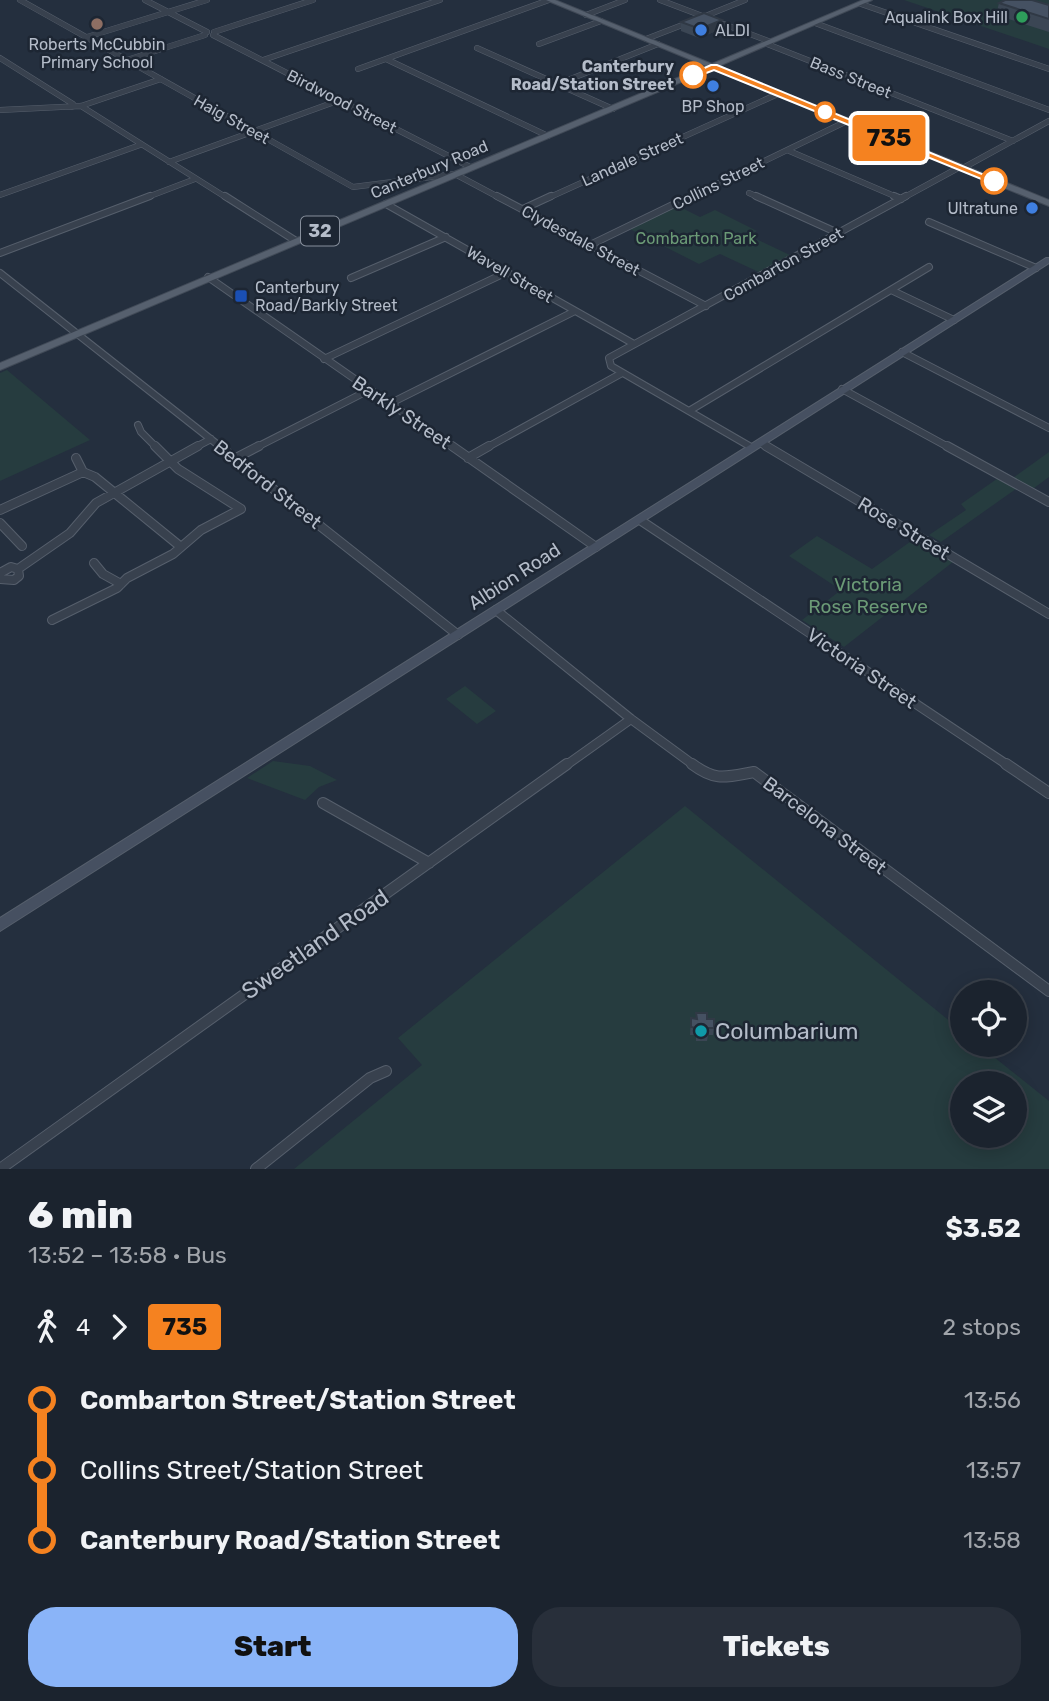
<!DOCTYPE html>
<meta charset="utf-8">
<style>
:root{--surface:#1b232e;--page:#282f3a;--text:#f1f3f6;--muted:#a0a4aa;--line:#39404a;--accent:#8ab4f8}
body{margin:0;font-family:Rubik,sans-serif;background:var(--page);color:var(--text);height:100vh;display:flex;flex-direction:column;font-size:26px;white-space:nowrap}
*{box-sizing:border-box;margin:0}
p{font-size:23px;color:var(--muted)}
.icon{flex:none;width:38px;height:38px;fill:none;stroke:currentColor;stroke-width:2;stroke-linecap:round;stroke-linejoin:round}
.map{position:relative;height:1169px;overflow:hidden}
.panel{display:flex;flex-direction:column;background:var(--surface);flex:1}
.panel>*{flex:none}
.badge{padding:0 14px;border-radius:5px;font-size:24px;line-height:46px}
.buttons{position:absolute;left:950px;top:980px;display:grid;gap:14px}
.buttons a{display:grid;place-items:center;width:77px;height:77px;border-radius:50%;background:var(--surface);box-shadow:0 4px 18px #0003,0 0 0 2px var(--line);font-size:35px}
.map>.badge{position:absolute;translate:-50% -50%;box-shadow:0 0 0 4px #fff}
.legs{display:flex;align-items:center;gap:10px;height:77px;padding:0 28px;font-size:23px}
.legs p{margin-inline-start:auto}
.overview{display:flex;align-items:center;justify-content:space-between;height:119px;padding:0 28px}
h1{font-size:38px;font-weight:800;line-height:52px}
.primary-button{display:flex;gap:14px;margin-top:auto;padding:14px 28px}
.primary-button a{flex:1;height:80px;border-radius:28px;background:var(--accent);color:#111;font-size:28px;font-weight:800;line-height:80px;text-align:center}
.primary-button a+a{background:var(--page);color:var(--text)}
ul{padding:0 28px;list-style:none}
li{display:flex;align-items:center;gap:24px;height:70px;font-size:26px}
li i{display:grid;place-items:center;width:10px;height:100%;margin:0 9px;background:currentColor}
li i::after{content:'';width:18px;height:18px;margin:-9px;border:5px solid;border-radius:50%;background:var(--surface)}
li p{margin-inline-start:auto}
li:first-child i{background:linear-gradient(#0000 50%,currentColor 0)}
li:last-child i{background:linear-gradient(currentColor 50%,#0000 0)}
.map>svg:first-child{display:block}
.green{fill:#263c3f;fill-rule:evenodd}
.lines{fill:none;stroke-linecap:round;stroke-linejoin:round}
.street-far3-casing{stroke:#565f6c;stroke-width:6}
.street-far2-casing{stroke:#565f6c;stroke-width:8}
.street-far1-casing{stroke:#565f6c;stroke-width:10}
.street-casing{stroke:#565f6c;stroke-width:12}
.secondary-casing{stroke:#565f6c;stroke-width:2}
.primary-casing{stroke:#414a57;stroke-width:2}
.street-far3{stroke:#38414e;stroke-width:5}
.street-far2{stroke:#38414e;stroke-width:6}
.street-far1{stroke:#38414e;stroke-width:8}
.street{stroke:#38414e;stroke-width:10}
.secondary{fill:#465061;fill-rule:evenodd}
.primary{fill:#56606e;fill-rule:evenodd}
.wall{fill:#3b4654}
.shaded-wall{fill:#303945}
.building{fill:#455162;stroke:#303945;stroke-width:2}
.line-1{fill:#f58220;stroke:#fff;stroke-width:2}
.leisure-dot{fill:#2e9e5b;stroke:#1d2633;stroke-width:2.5}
.education-dot{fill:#8d6e63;stroke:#1d2633;stroke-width:2.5}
.shop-dot{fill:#3f7fe0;stroke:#1d2633;stroke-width:2.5}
.stop-1-dot{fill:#fff;stroke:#f58220;stroke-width:3.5}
.transit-dot{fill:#1a4fb4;stroke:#1d2633;stroke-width:2.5}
.culture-dot{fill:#0f9aa8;stroke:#1d2633;stroke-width:2.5}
.labels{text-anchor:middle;stroke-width:5;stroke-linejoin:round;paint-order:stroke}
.far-poi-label{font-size:16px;fill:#b4bcc9;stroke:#1d2633;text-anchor:end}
.far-stop-label{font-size:16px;font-weight:bold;fill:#b4bcc9;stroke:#1d2633;text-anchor:end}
.far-street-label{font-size:16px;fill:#b4bcc9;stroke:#1d2633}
.far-park-label{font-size:16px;fill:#6b9a76;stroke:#1d2633}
.shield{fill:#1d2633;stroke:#878f9c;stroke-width:2}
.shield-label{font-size:18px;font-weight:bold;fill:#b4bcc9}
.street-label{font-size:19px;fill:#b4bcc9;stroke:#1d2633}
.park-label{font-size:19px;fill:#6b9a76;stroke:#1d2633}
.near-street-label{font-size:23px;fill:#b4bcc9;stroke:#1d2633}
.near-poi-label{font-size:23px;fill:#b4bcc9;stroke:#1d2633;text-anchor:start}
</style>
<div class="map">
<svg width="1049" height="1169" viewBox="0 0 1049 1169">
<rect width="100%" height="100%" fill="#242f3e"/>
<path class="green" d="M904,0H1049V49Z
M674,204L700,217L715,210L757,231L750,236L794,257L763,274L720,254L699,264L626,227Z
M7,370L90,440L0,481V373Z
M1049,452V477L1030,491L1020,486L941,542L929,535L966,510L961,504L1001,476L1010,480Z
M817,536L872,569L914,539L953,562L844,647L802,620L841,590L789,556Z
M465,686L496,711L477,724L446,699Z
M273,761L310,766L337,780L319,787L305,800L247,778Z
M685,806L962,1031V1045H979L1049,1101V1169H294L422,1065L398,1038ZM962,1083H1015V1136H962Z"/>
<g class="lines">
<defs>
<path id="street-far3" d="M20,0L353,187L455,174L500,198
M145,0L207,32
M660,0L771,42
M861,4L1049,69
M586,15L625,0
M703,17L745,0
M815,23L1049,110
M214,32L313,0
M213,35L472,168
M87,37L207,0
M646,39L690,22
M539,44L601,21
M767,44L1013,141
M477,48L613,109
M0,58L73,104L72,107
M386,59L548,136
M127,60L205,35
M263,60L440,0
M358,69L549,0
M558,84L658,44
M81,106L227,198
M0,110L81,106L161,79
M787,150L899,198
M169,162L340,100
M963,168L1049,121
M749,193L760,198
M0,195L140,145
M145,198L195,179
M548,198L780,93
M688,198L847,121
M903,198L960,167"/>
<path id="street-far2" d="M225,196L296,241
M497,196L706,306
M756,196L838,233
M894,196L901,199
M386,204L634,344
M523,209L551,196
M929,222L1036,268
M590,245L691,196
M0,253L150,196
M0,273L222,448
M208,277L454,448
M351,278L446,237
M891,290L954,320
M902,352L1049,428
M324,359L507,272
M842,389L950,448
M389,404L575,311
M689,411L929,267
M138,425L141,432L157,448
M760,443L769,448
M751,447L611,366L609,358L906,196
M194,448L211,439
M255,448L369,390
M486,448L622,373"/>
<path id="street-far1" d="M219,446L458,635
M452,446L596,547
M766,446L1049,614
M947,446L1049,502
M76,458L83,472L95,477L181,547
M236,458L259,446
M468,458L489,446
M0,510L83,472
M640,520L1009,766
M0,523L22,546
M94,563L103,574L121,584
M18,569L70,533L96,503L198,446
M0,573L11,567L18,569
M0,579L14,580L19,576L18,569
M496,610L631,719L695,766
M52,620L117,588L127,578L173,554L201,530L241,509L178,469L155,446
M565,766L631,719"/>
<path id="street" d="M692,764C716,782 726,777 754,772L1049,991
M1006,764L1049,793
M323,803L429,863
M0,1169L567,764
M256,1169L370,1078L386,1071"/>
<path id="secondary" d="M1046,258H1049V263L0,931V918Z"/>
<path id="primary" d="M546,0H555L712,64L863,0H872L719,66L1049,200V206L712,69L0,370V363L706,66Z"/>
</defs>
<use href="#street-far3" class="street-far3-casing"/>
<use href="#street-far2" class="street-far2-casing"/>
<use href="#street-far1" class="street-far1-casing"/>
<use href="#street" class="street-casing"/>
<use href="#secondary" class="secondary-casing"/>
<use href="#primary" class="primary-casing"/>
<use href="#street-far3" class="street-far3"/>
<use href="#street-far2" class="street-far2"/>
<use href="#street-far1" class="street-far1"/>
<use href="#street" class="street"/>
<use href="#secondary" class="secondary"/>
<use href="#primary" class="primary"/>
</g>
<path class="wall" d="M999,3L1049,5V32L996,15Z
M681,22L721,29L699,38L681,31Z
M696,1013L707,1019L714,1028L713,1035H708L707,1041H696V1035H690L691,1018H696Z"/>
<path class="shaded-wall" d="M722,20L721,29L699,38L700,29Z"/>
<path class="building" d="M1005,0H1032L1049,5V19L999,3Z
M704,13L722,20L700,29L681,22Z
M696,1013H707V1019H714V1028H708V1034L698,1033L697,1028L691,1027V1018L697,1019Z"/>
<path class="line-1" d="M711,65H717L999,181L991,183L714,70L693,78L689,75Z"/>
<circle class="leisure-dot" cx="1022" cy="17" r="7"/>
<circle class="education-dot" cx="97" cy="24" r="7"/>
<g class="shop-dot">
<circle cx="701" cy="30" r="7"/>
<circle cx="713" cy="86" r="7"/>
<circle cx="1032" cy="208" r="7"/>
</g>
<g class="stop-1-dot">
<circle cx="693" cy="75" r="12"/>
<circle cx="825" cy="112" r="9"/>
<circle cx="994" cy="181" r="12"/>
</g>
<rect class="transit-dot" x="234" y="289" width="14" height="14" rx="3.5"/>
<circle class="culture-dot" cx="701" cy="1031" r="7"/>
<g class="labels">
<g class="far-poi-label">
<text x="1008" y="23">Aqualink Box Hill</text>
<text x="715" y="36" text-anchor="start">ALDI</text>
<text x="97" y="50" text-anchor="middle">Roberts McCubbin<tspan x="97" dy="18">Primary School</tspan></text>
<text x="713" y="112" text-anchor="middle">BP Shop</text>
<text x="1018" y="214">Ultratune</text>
<text x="255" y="293" text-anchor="start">Canterbury<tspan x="255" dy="18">Road/Barkly Street</tspan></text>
</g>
<g class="far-stop-label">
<text x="674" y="72">Canterbury<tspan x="674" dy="18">Road/Station Street</tspan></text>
</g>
<g class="far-street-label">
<text transform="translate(851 77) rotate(22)" y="6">Bass Street</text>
<text transform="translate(342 101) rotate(27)" y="6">Birdwood Street</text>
<text transform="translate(232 119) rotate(29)" y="6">Haig Street</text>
<text transform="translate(632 159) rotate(-24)" y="6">Landale Street</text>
<text transform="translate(429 169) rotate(-23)" y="6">Canterbury Road</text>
<text transform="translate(718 183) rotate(-26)" y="6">Collins Street</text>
<text transform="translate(581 240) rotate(28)" y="6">Clydesdale Street</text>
<text transform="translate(783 264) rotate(-29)" y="6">Combarton Street</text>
<text transform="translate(510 274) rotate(30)" y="6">Wavell Street</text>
</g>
<g class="far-park-label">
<text x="696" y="244">Combarton Park</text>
</g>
<rect class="shield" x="301" y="216.5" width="38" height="29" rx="5"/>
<g class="shield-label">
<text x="320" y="237">32</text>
</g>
<g class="street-label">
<text transform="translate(402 412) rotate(34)" y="7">Barkly Street</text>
<text transform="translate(268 484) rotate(38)" y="7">Bedford Street</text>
<text transform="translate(904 528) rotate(31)" y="7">Rose Street</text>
<text transform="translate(514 576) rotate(-33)" y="7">Albion Road</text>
<text transform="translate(862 668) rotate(34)" y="7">Victoria Street</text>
<text transform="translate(825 825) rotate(37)" y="7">Barcelona Street</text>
</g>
<g class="park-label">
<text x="868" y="591">Victoria<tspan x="868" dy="22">Rose Reserve</tspan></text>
</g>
<g class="near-street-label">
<text transform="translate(315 944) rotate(-35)" y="8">Sweetland Road</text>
</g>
<g class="near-poi-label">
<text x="715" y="1039">Columbarium</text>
</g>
</g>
</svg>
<div class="buttons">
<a><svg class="icon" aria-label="locate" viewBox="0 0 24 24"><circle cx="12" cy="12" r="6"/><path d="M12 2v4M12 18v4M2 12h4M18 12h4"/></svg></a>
<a><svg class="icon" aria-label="layers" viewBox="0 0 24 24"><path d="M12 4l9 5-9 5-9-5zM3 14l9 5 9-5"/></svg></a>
</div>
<b class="badge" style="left:889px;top:138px;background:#f58220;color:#111">735</b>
</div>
<section class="panel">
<div class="overview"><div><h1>6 min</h1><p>13:52 – 13:58 · Bus</p></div><b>$3.52</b></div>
<div class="legs"><svg class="icon" aria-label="walk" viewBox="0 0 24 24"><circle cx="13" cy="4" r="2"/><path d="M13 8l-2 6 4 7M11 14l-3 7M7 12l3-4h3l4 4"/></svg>4<svg class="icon" aria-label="forward" viewBox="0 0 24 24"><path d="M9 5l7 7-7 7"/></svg><b class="badge" style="background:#f58220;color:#111">735</b><p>2 stops</p></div>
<ul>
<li><i style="color:#f58220"></i><b>Combarton Street/Station Street</b><p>13:56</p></li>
<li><i style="color:#f58220"></i><span>Collins Street/Station Street</span><p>13:57</p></li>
<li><i style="color:#f58220"></i><b>Canterbury Road/Station Street</b><p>13:58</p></li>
</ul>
<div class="primary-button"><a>Start</a><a>Tickets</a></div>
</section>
